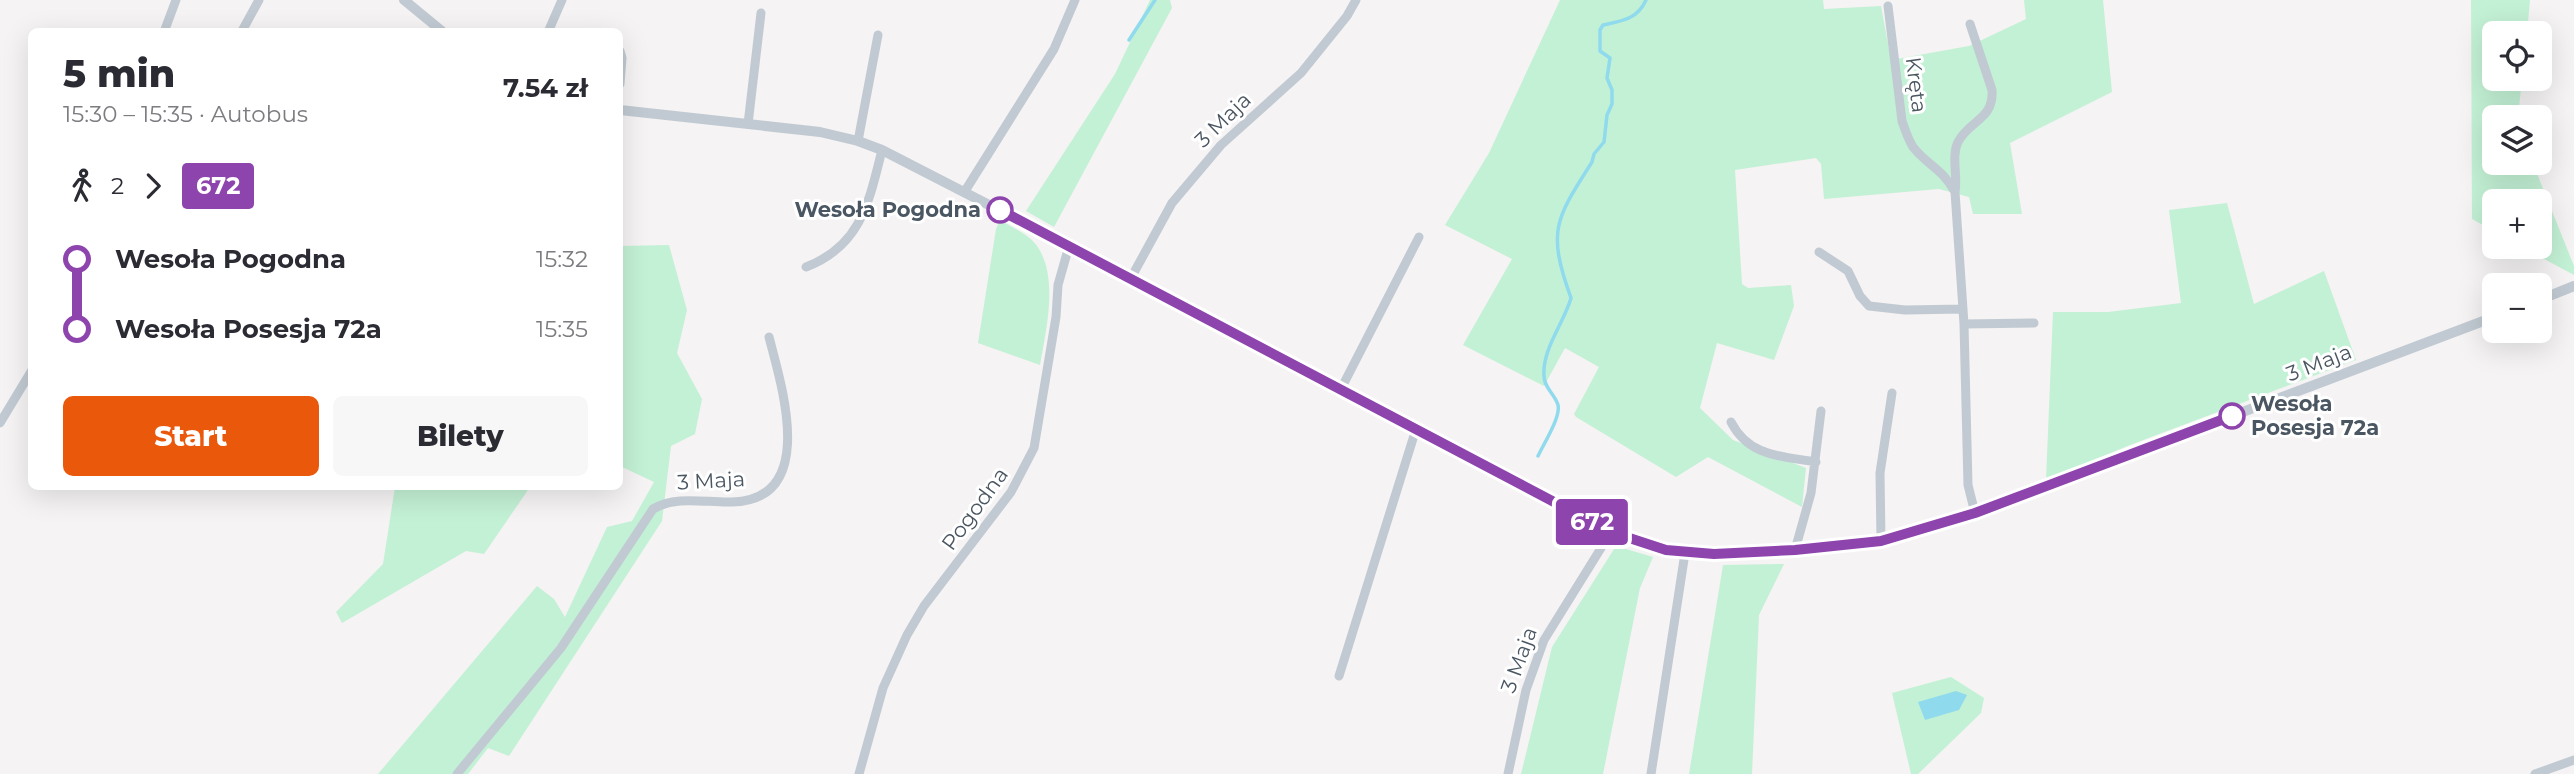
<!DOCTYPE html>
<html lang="pl">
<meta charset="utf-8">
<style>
:root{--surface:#fff;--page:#f7f7f7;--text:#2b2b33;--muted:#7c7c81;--accent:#ea580c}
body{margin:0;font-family:Montserrat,sans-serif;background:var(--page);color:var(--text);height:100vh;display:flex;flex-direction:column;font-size:26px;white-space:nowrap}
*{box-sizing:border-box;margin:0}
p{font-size:23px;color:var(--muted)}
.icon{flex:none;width:38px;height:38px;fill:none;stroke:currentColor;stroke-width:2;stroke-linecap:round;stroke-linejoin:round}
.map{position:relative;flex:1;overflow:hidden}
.details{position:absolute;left:28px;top:28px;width:595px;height:462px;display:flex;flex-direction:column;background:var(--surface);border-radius:10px;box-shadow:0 7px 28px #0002}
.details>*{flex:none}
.badge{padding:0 14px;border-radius:5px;font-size:24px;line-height:46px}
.tools{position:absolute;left:2482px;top:21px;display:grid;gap:14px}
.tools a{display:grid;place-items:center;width:70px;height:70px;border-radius:10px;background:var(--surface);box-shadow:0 7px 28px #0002;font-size:35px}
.map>.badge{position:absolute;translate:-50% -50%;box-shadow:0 0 0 4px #fff}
.legs{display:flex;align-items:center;gap:10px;height:77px;padding:0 35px;font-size:23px}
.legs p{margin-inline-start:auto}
.overview{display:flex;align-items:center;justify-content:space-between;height:119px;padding:0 35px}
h1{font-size:38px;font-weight:800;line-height:52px}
.cta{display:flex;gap:14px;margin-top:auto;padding:14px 35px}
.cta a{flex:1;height:80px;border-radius:10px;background:var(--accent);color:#fff;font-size:28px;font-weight:800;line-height:80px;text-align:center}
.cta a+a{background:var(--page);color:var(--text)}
ul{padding:0 35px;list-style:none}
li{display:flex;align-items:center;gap:24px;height:70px;font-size:26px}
li i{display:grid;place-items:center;width:10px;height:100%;margin:0 9px;background:currentColor}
li i::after{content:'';width:18px;height:18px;margin:-9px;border:5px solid;border-radius:50%;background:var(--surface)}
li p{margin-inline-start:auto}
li:first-child i{background:linear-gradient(#0000 50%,currentColor 0)}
li:last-child i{background:linear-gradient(currentColor 50%,#0000 0)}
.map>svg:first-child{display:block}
.green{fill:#c3f1d5}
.water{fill:#90daee}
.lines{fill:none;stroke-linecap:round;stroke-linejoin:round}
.stream{stroke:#90daee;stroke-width:3.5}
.minor{stroke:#c1cad2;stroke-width:9}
.tertiary{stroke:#c1cad2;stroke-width:10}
.line-1-casing{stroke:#fff;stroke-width:16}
.line-1{stroke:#8e44ad;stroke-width:10}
.stop-1-dot{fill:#fff;stroke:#8e44ad;stroke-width:3.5}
.labels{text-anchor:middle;stroke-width:6;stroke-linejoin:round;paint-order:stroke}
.street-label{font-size:21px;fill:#4a5661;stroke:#fff}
.stop-label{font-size:21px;font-weight:bold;fill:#4a5661;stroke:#fff;text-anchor:end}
</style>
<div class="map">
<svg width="2574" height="774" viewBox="0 0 2574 774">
<rect width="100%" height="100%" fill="#f5f3f3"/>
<path class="green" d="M1150,0H1170L1172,8L1054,227L1026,211L1115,74Z
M1560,0H1823L1824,9L1881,6L1891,60L1969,46L2026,19L2024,0H2103L2112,92L2010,143L2022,214H1973L1969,197L1939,189L1824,199L1821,164L1816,158L1735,170L1742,284L1748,288L1791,285L1794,306L1774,360L1717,343L1700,408L1733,440L1806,468L1802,507L1708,457L1676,477L1576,417L1574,414L1599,367L1565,348L1544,386L1463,345L1512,259L1445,225L1489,153Z
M2471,0H2530L2527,33H2494V79H2522L2518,117H2494V163H2523L2534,166L2574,266V275L2522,247H2539V201H2494V231L2472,219Z
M2227,203L2254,304L2324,271L2356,360L2130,445L2046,480L2053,312H2108L2181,303L2169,210Z
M1000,220C1013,228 1028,234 1037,246C1059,277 1046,331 1040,365L978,343L996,229Z
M669,245L687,310L677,353L702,399L695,434L671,446L662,521L509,756L488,748L468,774H378L537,586L554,599L565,617L607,527L632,521L654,482L620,466V246Z
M395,487H530L484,554L466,551L342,623L336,612L383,564Z
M1616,546L1653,557L1640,588L1603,774H1521L1552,647Z
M1784,564L1759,615L1752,774H1689L1723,565Z
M1951,677L1984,698L1981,713L1918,774H1911L1892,693Z"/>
<path class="water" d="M1956,691L1967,695L1959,710L1925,720L1918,702Z"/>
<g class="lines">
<path class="stream" d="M1129,40L1155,0
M1538,456C1543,445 1561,417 1558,405C1555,394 1544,388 1544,376C1542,349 1564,323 1571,298C1547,231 1555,220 1592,162L1594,154L1604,142L1607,115L1612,104V90L1607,78L1610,58L1600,51V30L1603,25C1621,21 1637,20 1646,0"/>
<path class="minor" d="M1888,6L1902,121C1905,130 1908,139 1913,147C1927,165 1943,169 1955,192
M1970,24L1992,90C1994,120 1969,120 1958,142C1951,156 1958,177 1955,192L1964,324L1968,485L1975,513
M242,31L259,0
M164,32L176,0
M548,32L562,0
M620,51L622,58L620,84
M748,124L761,13
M858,141L878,35
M965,191L1054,49L1075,0
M1819,252L1848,271L1860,296L1869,306L1905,310L1963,309
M806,267C861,246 869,202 882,150
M1131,278L1172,203L1221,145L1301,73L1347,16L1356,0
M1964,324L2034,323
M1341,389L1419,237
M1731,422C1749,457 1781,456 1816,462
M0,423L32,370
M1881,541L1880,473L1892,393
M1795,550L1811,493L1821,411
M1339,676L1416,429
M457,774L561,648L653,509C677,495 706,503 732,502C818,500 782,387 769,337
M859,774L883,688L907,635L924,606L1011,492L1034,448L1056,317L1058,285L1069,246
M1508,774L1526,690L1544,640L1611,532
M1651,774L1685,553
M2535,774L2574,760"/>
<path class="tertiary" d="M404,0L443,32
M620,110L820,132L858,141L882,150L1102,263L1611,532C1669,556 1719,554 1781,551C1814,550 1849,548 1882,541C1914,534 1945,523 1975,513L2494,317
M2539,300L2574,286"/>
</g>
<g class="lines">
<defs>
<path id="line-1" d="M1000,210L1611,532L1666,550L1714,554L1795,550L1881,541L1975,513L2232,416"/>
</defs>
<use href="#line-1" class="line-1-casing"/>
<use href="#line-1" class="line-1"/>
</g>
<g class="stop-1-dot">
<circle cx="1000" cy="210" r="12"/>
<circle cx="2232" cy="416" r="12"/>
</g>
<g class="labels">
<g class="street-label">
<text transform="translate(1916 85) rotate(83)" y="7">Kręta</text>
<text transform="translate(1223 120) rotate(-44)" y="7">3 Maja</text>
<text transform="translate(2319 363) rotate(-21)" y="7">3 Maja</text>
<text transform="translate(711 481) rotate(-3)" y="7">3 Maja</text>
<text transform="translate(975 509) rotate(-54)" y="7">Pogodna</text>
<text transform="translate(1519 660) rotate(-70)" y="7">3 Maja</text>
</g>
<g class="stop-label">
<text x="981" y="217">Wesoła Pogodna</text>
<text x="2251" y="411" text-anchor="start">Wesoła<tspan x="2251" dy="24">Posesja 72a</tspan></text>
</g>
</g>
</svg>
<div class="tools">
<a><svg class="icon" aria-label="locate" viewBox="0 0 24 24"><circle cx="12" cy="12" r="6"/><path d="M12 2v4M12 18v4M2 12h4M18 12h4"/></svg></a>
<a><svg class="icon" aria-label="layers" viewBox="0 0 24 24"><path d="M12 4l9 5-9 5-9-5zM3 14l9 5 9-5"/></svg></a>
<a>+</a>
<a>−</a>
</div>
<b class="badge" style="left:1592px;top:522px;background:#8e44ad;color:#fff">672</b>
<section class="details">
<div class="overview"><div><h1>5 min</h1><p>15:30 – 15:35 · Autobus</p></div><b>7.54 zł</b></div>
<div class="legs"><svg class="icon" aria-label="walk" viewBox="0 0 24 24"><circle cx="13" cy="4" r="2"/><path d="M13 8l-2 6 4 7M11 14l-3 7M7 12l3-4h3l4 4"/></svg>2<svg class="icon" aria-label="forward" viewBox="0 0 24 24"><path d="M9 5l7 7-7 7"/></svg><b class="badge" style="background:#8e44ad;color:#fff">672</b></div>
<ul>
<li><i style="color:#8e44ad"></i><b>Wesoła Pogodna</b><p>15:32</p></li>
<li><i style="color:#8e44ad"></i><b>Wesoła Posesja 72a</b><p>15:35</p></li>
</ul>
<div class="cta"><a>Start</a><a>Bilety</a></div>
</section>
</div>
